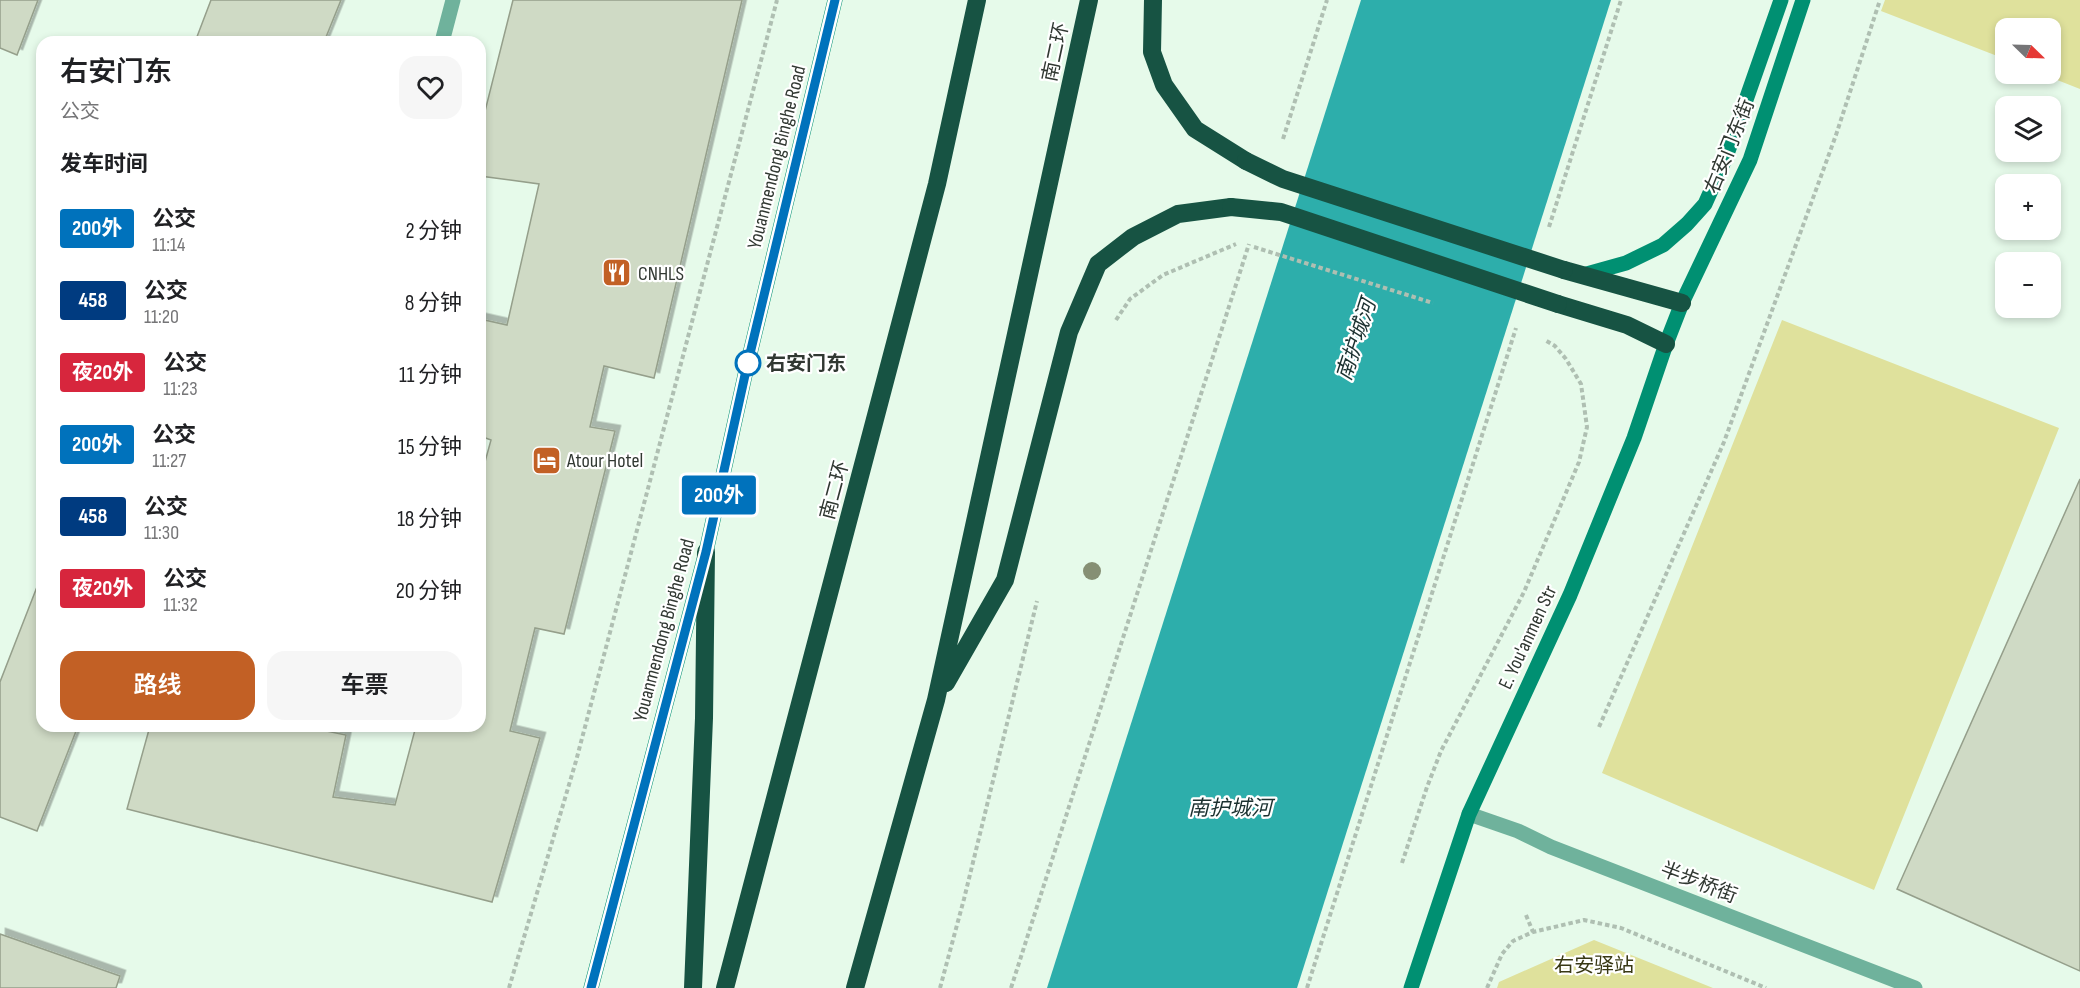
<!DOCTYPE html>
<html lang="zh">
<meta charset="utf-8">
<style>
:root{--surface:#fff;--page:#f6f6f6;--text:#202124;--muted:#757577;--accent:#c26025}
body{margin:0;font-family:"Sofia Sans Condensed","Noto Sans SC",sans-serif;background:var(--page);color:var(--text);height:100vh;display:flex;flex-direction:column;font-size:22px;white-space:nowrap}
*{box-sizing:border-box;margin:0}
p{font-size:20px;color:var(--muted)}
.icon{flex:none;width:33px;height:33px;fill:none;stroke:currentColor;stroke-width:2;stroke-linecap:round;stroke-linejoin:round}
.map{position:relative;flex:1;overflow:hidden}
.side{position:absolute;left:36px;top:36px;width:450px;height:696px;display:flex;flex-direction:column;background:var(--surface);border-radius:18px;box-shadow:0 3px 9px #0003}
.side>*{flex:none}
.badge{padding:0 12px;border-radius:4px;font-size:21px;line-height:39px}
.needle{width:39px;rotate:113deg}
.fabs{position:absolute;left:1995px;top:18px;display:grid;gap:12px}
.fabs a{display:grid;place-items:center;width:66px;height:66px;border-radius:12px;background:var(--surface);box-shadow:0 3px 9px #0003;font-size:30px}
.map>.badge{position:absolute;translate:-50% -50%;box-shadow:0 0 0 3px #fff}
h2{padding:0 24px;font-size:22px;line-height:54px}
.round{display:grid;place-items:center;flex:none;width:63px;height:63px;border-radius:18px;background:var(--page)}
.head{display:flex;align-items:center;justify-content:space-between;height:102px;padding:0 24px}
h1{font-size:28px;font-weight:600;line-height:45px}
.primary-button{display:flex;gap:12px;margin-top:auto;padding:12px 24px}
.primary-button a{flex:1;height:69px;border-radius:18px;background:var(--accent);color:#fff;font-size:24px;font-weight:600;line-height:69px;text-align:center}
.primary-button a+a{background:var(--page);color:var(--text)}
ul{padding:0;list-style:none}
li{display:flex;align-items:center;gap:18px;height:72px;padding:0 24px}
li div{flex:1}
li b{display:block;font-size:22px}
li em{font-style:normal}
li .badge{min-width:66px;font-weight:700;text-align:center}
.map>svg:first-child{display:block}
.green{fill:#dfe19c}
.water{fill:#2daeab}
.building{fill:#cfdac5;stroke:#959f8b;stroke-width:1.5;filter:url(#shadow)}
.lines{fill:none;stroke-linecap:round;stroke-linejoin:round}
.path{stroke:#afbfb2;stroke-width:4;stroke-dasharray:4.5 3;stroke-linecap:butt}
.lane{stroke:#6fb29c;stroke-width:15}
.street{stroke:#6fb29c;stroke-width:15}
.secondary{stroke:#009072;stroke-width:15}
.highway{stroke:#175343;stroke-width:18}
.path-bridge{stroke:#afbfb2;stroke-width:4;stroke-dasharray:4.5 3;stroke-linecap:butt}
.highway-bridge{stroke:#175343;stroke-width:18}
.tree{fill:#868f74}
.line-casing{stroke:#fff;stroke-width:14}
.line{stroke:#0072bc;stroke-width:9}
.stop-dot{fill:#fff;stroke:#0072bc;stroke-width:3}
.labels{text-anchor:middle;stroke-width:4.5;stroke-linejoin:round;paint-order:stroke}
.street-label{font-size:20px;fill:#313832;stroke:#fff}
.poi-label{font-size:20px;fill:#313832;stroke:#fff;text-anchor:start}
.stop-label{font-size:20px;font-weight:bold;fill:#313832;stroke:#fff;text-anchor:start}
.park-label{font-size:20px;fill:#383814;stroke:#fff}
.water-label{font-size:21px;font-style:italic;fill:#1c3130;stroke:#fff}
</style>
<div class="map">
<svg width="2080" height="988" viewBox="0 0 2080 988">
<defs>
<filter id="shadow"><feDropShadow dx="5.5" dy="-5.5" stdDeviation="0" flood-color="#0004"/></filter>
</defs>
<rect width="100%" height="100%" fill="#e6faea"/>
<path class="green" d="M1885,0H2080V89L2042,74H2050V28H2006L2005,59L1881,11Z
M1782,320L2059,428L1874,890L1602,773Z
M1594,940L1713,988H1497L1499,982Z"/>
<path class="water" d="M1361,0H1611L1297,988H1047Z"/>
<path class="building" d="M0,0H38L17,55L0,48Z
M211,0H341L324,42H195Z
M513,0H742L654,378L604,366L590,427L615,431L564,634L535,628L510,731L540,738L492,902L127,809L150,726H302L346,735L333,797L395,805L416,726H480V480L491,440L480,436V319L507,325L539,184L480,176V131Z
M2080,479V971L1897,889Z
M42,574V726H78L37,831L0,817V682Z
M0,934L120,976L116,988H0Z"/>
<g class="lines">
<path class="path" d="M1283,139L1327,0
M1549,227L1621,0
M1116,320L1130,299L1163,275L1236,244
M1599,727L1724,442L1836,135L1880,0
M1402,863L1427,787L1441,751L1524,592L1579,462L1587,427L1581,384L1566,359L1555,346L1545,340
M1526,915L1533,932
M509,988L576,761L777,0
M940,988L964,899L1037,601
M1011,988L1249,244
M1307,988L1516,328
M1487,988L1502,954L1513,941L1533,932L1584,920L1621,928L1766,988"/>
<path class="lane" d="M442,42L453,0"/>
<path class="street" d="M1469,814L1518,831L1551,847L1915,988"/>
<path class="secondary" d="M1583,275L1626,263L1663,245L1687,224L1705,204L1726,157L1781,0
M591,988L706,552L747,366L835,0
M1411,988L1469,814L1570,595L1634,438L1666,344L1682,303L1750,160L1803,0"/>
<path class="highway" d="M1153,0L1152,52L1164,85L1195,129L1246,161
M1564,270L1682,303
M1558,304L1627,325L1666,344
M946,683L1005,580L1069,332L1098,264L1133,237L1178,214L1231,207
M693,988L704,718L706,552
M725,988L937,184L977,0
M855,988L936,700L1089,0"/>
<path class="path-bridge" d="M1254,247L1433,303"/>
<path class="highway-bridge" d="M1246,161L1283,179L1564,270
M1231,207L1281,212L1558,304"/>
</g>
<circle class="tree" cx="1092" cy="571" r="9"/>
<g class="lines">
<defs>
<path id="line" d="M591,988L706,552L747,366L835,0"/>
</defs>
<use href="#line" class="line-casing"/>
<use href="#line" class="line"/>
</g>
<defs>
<symbol id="restaurant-square" viewBox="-11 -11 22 22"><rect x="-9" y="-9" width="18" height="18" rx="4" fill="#c26025" stroke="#fff"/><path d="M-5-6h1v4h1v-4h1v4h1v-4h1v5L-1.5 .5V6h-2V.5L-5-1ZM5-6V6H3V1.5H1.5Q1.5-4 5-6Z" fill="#fff"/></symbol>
<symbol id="hotel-square" viewBox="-11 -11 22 22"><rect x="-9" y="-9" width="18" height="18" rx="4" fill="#c26025" stroke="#fff"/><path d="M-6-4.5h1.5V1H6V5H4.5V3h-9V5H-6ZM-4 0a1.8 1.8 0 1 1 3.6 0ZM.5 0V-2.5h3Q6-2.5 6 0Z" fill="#fff"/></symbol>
</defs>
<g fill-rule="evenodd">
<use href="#restaurant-square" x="600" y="256" width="33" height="33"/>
<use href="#hotel-square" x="530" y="444" width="33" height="33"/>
</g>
<circle class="stop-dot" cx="748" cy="363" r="12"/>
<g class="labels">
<g class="street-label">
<text transform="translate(1055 52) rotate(-78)" y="7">南二环</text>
<text transform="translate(1729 146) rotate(-68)" y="7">右安门东街</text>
<text transform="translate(776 157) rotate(-76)" y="7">Youanmendong Binghe Road</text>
<text transform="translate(834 490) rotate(-75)" y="7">南二环</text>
<text transform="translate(663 630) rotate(-75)" y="7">Youanmendong Binghe Road</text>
<text transform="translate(1527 637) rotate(-65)" y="7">E. You'anmen Str</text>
<text transform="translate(1699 882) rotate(21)" y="7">半步桥街</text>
</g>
<g class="poi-label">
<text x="638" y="280">CNHLS</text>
<text x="567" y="467">Atour Hotel</text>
</g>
<g class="stop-label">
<text x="766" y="370">右安门东</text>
</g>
<g class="park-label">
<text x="1594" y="972">右安驿站</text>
</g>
<g class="water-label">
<text transform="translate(1356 340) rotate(-72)" y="7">南护城河</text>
<text x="1230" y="815">南护城河</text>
</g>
</g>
</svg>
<div class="fabs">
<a><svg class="needle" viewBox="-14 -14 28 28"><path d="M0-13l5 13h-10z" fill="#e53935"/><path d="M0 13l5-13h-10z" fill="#757577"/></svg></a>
<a><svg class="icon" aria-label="layers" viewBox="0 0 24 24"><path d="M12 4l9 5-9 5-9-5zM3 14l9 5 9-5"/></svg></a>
<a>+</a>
<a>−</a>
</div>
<b class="badge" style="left:719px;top:495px;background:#0072bc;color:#fff">200外</b>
<section class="side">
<div class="head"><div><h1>右安门东</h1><p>公交</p></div><a class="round"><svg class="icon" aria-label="heart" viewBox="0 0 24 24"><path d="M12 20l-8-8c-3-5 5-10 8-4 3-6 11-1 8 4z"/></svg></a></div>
<h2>发车时间</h2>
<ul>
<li><span class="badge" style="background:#0072bc;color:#fff">200外</span><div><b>公交</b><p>11:14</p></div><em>2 分钟</em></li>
<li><span class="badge" style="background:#003b80;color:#fff">458</span><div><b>公交</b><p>11:20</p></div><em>8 分钟</em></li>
<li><span class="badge" style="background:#d7263d;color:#fff">夜20外</span><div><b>公交</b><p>11:23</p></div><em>11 分钟</em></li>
<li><span class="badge" style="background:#0072bc;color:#fff">200外</span><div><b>公交</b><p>11:27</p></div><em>15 分钟</em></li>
<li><span class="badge" style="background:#003b80;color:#fff">458</span><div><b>公交</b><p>11:30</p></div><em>18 分钟</em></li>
<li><span class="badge" style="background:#d7263d;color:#fff">夜20外</span><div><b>公交</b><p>11:32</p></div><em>20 分钟</em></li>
</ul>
<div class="primary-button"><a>路线</a><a>车票</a></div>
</section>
</div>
